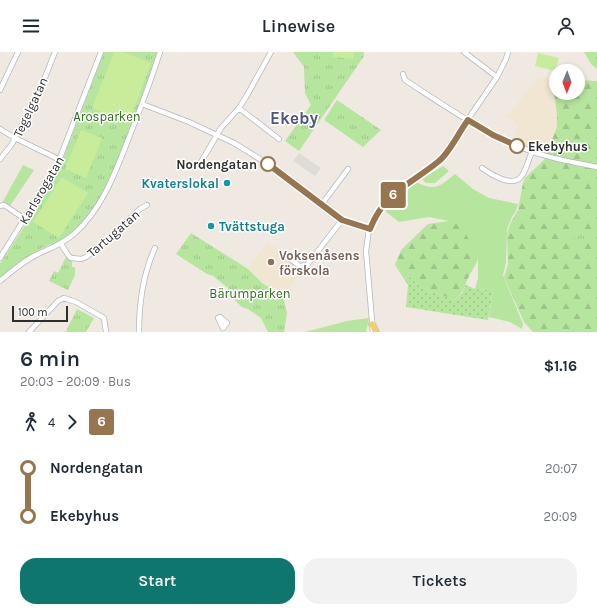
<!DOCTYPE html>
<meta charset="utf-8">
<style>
:root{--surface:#fff;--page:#f2f2f3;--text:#1f2937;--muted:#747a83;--accent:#0f766e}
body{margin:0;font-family:Karla,sans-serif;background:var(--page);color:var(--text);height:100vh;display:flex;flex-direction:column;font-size:15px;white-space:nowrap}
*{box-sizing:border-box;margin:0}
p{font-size:13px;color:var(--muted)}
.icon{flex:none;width:22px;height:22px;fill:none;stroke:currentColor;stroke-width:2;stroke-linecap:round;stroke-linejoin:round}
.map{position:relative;height:280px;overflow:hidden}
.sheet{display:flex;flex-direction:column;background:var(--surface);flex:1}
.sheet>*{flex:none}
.badge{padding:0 8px;border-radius:3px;font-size:14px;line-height:26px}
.needle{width:26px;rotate:181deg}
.controls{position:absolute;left:549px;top:12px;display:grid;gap:8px}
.controls a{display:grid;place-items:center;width:36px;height:36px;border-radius:50%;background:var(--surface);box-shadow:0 2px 6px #0003;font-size:20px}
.scale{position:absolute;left:12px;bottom:10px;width:56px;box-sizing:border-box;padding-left:4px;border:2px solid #2e2e2e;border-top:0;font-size:11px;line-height:14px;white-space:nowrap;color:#2e2e2e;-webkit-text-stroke:3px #fff;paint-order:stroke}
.map>.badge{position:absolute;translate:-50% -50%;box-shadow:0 0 0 2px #fff}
.legs{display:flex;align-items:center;gap:6px;height:44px;padding:0 20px;font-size:13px}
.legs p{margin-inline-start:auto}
.headline{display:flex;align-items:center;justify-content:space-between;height:68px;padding:0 20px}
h1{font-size:22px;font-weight:600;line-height:30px}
.button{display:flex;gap:8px;margin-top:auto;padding:8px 20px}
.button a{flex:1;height:46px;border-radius:16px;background:var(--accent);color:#fff;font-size:16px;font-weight:600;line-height:46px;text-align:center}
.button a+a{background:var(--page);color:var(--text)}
ul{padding:0 20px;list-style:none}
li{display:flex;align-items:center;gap:14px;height:48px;font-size:15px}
li i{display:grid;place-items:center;width:6px;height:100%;margin:0 5px;background:currentColor}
li i::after{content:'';width:10px;height:10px;margin:-5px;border:3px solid;border-radius:50%;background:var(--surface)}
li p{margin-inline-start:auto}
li:first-child i{background:linear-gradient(#0000 50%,currentColor 0)}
li:last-child i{background:linear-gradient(currentColor 50%,#0000 0)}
header{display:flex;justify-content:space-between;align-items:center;height:52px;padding:0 20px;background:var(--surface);font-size:18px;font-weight:600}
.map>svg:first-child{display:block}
.education{fill:#f0e6d1}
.grass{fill:#b6e59e}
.forest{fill:url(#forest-firs)}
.park{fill:url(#park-tufts)}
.garden{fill:url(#garden-dots)}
.pitch{fill:#c9ec9a}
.plaza{fill:#dfdcd8}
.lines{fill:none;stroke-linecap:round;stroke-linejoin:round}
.minor-casing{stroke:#b4b7c1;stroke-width:6}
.major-casing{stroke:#c9c9c9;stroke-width:8}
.minor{stroke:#fff;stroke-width:4.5}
.major{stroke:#f2d163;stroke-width:5.5}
.line-1-casing{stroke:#fff;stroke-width:9}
.line-1{stroke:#97764f;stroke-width:6}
.stop-1-dot{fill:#fff;stroke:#97764f;stroke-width:2}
.culture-dot{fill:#0f9aa8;stroke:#fff;stroke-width:1.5}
.education-dot{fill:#8d6e63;stroke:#fff;stroke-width:1.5}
.labels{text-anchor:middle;stroke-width:3;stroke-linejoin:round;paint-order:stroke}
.street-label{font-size:13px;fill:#2e2e2e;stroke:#fff}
.park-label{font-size:13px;fill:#2c6e1b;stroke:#fff}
.stop-label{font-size:13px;font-weight:bold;fill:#2e2e2e;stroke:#fff;text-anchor:start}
.culture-label{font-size:13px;font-weight:bold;fill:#0d838f;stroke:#fff;text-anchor:end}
.education-label{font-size:13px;font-weight:bold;fill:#785e54;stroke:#fff;text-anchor:start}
.district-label{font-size:17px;font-weight:bold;fill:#4d5680;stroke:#fff}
</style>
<header><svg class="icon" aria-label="menu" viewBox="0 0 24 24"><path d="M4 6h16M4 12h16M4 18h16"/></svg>Linewise<svg class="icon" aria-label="person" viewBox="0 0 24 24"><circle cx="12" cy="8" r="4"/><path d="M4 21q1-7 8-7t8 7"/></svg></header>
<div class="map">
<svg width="597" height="280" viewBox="0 0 597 280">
<defs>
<pattern id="forest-firs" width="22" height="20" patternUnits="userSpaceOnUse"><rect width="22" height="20" fill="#b6e59e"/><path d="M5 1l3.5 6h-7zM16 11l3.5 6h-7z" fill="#9dc588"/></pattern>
<pattern id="park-tufts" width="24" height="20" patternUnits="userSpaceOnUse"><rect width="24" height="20" fill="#b6e59e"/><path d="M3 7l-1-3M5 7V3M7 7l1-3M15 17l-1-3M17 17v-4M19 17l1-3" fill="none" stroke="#9dc588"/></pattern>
<pattern id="garden-dots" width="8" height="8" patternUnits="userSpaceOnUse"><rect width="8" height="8" fill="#b6e59e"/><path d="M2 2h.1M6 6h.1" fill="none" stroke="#9dc588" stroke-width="1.8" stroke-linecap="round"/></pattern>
</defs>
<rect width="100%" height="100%" fill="#efe9e1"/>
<path class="education" d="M539,25L556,26L554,40L557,63V75L546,103L513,90L518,73L507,64Z
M268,190L280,199L279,203L302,219L283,244L262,231L248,217Z"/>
<path class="grass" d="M23,113L34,118L8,157L1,153Z
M443,114L449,119L435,131H426L422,127Z
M455,122L473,137L489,146L518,152L516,159L512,165L507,177L506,211L503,223L523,272L522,277L510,270L489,265L493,238L475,237L478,226V207L449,169L429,165L399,170L385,159L416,130C435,140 440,134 455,122Z
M369,266L366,280H305L347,269Z"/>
<path class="forest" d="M584,0H597V17L591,12Z
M556,28V41H578V28L597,29V280H533L524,270L504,225L508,212L507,185L508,178L511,170L518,158L523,131L525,126L544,108L557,75V63L554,40Z
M449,169L460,173L467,184L478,207C476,212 473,217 470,222C464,234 466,237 455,248L422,236L395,213L401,198L428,172Z"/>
<path class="park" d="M104,0H158L140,51L113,120L104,139L98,150L84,169L66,186L56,192H51L42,196L19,210L0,226V212L53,130L58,120Z
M293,0H364V4L299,99L285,89L311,53L305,41L304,15Z
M337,48L381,78L363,95L324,68Z
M572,174L589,178V184L586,188L580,189L574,186L572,181Z
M191,181L248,217L262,231L283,244L287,261L284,280H268L261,266L248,257L242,255L228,242V236L213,224L207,222L176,202Z
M66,205L72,209V215H75V223L68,238L49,229L54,219L58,221Z
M77,257L94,266L86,280H64L66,279Z"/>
<path class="garden" d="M395,213L422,236L455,248L462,241L466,233L475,237L493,238L488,268L406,255L408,233Z"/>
<path class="pitch" d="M114,0H123L151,11L129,70L92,56Z
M333,0H354L353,7L333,5Z
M538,1L559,6L555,19L535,14Z
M81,78L102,86L86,126L65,117Z
M62,125L88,141L59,186L33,170Z"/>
<path class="plaza" d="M299,101L321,116L315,124L293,109Z"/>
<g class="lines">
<defs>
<path id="minor" d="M464,0L497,25
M403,22L405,28C445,54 483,81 528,98C550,107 574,110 597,115
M0,38L18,0
M142,52L189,70L234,91L263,109L342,168L369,177
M239,56L279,87
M0,77L15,86L60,108
M0,107L12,92L40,38L55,0
M201,110L221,76L239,56L246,45L271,0
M482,116C490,122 511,135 520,126C526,120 528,109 531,102
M322,152L348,117
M0,154L4,153L25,167
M61,192L68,203L71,206L81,207L86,205L104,191L140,157L147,153
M284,203L300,214L307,213L342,168
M0,206L56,116L101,0
M0,229C11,220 21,211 34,204C49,196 60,194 74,182C103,156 116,119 130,83C141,55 151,28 160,0
M220,265L227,271L223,276L218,266Z
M29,280L58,249L64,246L76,250L104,266L106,280
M139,280C139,252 143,222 155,196
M373,280L366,199L369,177L375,164L384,152L395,140L440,108L497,25L506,7L508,0"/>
<path id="major" d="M372,272L376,280"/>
</defs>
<use href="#minor" class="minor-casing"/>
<use href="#major" class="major-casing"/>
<use href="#minor" class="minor"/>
<use href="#major" class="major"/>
</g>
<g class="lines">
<defs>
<path id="line-1" d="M268,112L342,168L370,177C385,139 410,133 439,109C450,100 459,80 468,68L493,83L517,94"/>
</defs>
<use href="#line-1" class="line-1-casing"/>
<use href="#line-1" class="line-1"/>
</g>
<g class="stop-1-dot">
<circle cx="517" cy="94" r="7"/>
<circle cx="268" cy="112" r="7"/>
</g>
<g class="culture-dot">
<circle cx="227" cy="131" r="4"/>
<circle cx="211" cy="174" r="4"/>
</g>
<circle class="education-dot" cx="271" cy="210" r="4"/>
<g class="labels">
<g class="street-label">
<text transform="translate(30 55) rotate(-65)" y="5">Tegelgatan</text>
<text transform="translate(41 138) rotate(-60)" y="5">Karlsrogatan</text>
<text transform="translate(113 181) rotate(-41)" y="5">Tartugatan</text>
</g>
<g class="park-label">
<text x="107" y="69">Arosparken</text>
<text x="250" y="246">Bärumparken</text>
</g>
<g class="stop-label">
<text x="528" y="99">Ekebyhus</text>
<text x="257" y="117" text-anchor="end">Nordengatan</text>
</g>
<g class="culture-label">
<text x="219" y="136">Kvaterslokal</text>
<text x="219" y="179" text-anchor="start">Tvättstuga</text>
</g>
<g class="education-label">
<text x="279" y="208">Voksenåsens<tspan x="279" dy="15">förskola</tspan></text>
</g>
<g class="district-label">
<text x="294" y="72">Ekeby</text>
</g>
</g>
</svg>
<div class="controls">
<a><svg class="needle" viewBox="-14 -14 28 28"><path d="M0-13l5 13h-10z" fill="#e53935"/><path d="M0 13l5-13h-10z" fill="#747a83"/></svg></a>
</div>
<div class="scale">100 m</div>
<b class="badge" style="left:393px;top:143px;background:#97764f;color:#fff">6</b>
</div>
<section class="sheet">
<div class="headline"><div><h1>6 min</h1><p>20:03 – 20:09 · Bus</p></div><b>$1.16</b></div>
<div class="legs"><svg class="icon" aria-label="walk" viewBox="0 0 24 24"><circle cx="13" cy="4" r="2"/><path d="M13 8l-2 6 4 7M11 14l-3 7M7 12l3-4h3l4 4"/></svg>4<svg class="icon" aria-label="forward" viewBox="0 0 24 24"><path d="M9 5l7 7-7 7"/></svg><b class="badge" style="background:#97764f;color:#fff">6</b></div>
<ul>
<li><i style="color:#97764f"></i><b>Nordengatan</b><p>20:07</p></li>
<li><i style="color:#97764f"></i><b>Ekebyhus</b><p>20:09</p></li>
</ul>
<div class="button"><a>Start</a><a>Tickets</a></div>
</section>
